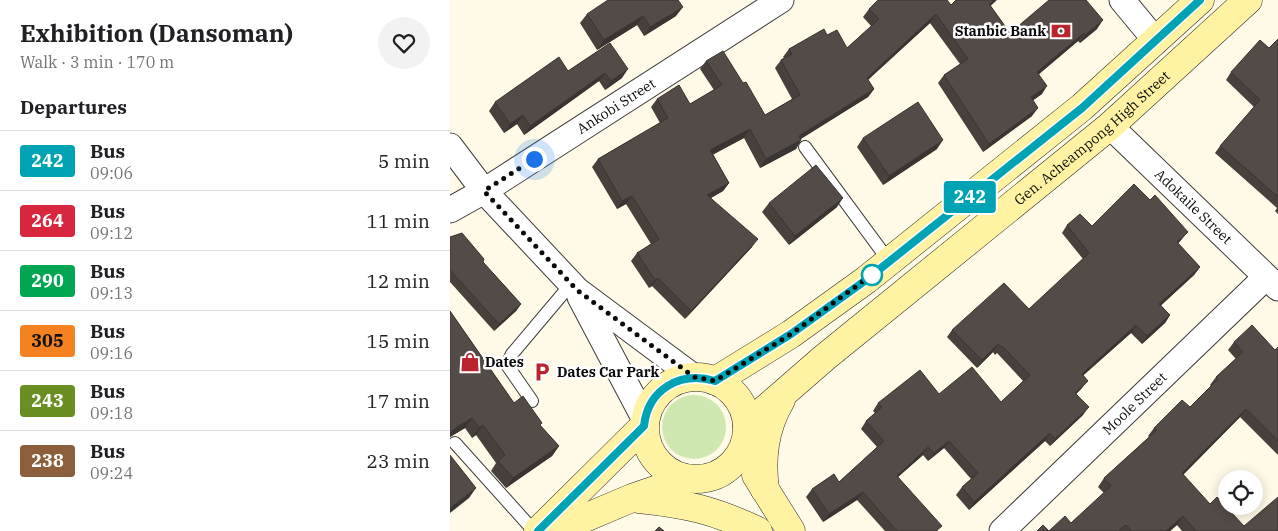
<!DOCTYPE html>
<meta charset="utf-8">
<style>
:root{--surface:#fff;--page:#f2f2f2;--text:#202124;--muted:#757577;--line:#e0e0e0}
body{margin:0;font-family:"IBM Plex Serif",serif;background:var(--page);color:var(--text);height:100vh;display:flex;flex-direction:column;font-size:19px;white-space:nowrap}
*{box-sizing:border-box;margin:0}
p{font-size:16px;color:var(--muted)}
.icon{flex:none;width:28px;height:28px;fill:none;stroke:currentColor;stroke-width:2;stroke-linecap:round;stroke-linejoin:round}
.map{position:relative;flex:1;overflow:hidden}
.sheet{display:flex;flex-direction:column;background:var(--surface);width:450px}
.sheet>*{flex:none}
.badge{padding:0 10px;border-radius:4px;font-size:18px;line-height:32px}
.tools{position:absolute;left:768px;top:470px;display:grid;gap:10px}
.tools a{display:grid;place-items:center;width:45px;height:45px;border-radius:50%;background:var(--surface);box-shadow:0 2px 12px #0003;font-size:25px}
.you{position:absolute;width:25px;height:25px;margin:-12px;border:4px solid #fff;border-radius:50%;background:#1a73e8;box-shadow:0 0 0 8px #1a73e833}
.map>.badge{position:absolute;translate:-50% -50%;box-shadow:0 0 0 2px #fff}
h2{padding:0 20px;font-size:19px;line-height:45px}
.round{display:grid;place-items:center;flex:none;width:52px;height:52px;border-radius:26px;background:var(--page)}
.summary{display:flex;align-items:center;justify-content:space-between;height:85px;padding:0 20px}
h1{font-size:24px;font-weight:700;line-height:38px}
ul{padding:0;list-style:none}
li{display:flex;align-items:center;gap:15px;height:60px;padding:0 20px;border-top:1px solid var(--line)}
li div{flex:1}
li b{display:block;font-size:19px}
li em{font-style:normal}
li .badge{min-width:55px;font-weight:700;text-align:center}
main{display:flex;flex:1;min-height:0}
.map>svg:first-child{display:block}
.green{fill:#cfe8b2}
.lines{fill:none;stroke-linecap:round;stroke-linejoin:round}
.lane-casing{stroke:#3d3d3d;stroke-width:14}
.street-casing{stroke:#3d3d3d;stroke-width:27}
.secondary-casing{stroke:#2c2c2c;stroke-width:29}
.lane{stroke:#fff;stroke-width:12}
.street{stroke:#fff;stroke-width:25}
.secondary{stroke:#fff2a2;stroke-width:28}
.wall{fill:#47403d}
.shaded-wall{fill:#3a3432}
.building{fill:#534b47;stroke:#3a3432}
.line-casing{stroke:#fff;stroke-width:11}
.line{stroke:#00a3b4;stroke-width:8}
.walk{stroke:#0a0a0a;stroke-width:5;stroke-dasharray:0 9}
.stop-dot{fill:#fff;stroke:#00a3b4;stroke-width:2.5}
.labels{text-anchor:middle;stroke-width:5;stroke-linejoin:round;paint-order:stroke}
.poi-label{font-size:14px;font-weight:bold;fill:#0a0a0a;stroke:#fff;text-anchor:start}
.street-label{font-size:14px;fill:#0a0a0a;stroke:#fff}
</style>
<main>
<section class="sheet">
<div class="summary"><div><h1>Exhibition (Dansoman)</h1><p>Walk · 3 min · 170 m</p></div><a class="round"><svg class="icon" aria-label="heart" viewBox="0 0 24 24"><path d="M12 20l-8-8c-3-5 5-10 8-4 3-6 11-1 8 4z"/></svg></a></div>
<h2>Departures</h2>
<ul>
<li><span class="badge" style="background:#00a3b4;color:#fff">242</span><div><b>Bus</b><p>09:06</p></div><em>5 min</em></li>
<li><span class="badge" style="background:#d7263d;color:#fff">264</span><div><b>Bus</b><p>09:12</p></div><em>11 min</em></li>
<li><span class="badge" style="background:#00a651;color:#fff">290</span><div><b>Bus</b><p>09:13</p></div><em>12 min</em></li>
<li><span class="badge" style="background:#f58220;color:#111">305</span><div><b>Bus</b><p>09:16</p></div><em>15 min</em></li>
<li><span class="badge" style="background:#6b8e23;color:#fff">243</span><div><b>Bus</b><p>09:18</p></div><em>17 min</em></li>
<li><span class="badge" style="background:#8b5e3c;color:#fff">238</span><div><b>Bus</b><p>09:24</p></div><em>23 min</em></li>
</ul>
</section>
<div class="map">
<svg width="828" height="531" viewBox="0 0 828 531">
<rect width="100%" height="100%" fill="#fffae7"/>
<path class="green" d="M212 427a32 32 0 1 1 64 0a32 32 0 1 1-64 0Z"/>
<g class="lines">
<defs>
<path id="lane" d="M355,147L439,261
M82,401L57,365L62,354L121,284
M5,443L84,531"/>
<g id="street">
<path d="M672,0L706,41"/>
<path id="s1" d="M660,126L828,288"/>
<path d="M0,146L34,191L127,290L244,377"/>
<path id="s2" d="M0,210L34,191L331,0"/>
<path d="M130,297L195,420"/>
<path id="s3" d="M552,531L816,277"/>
</g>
<g id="secondary">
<circle cx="246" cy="428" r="51"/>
<path d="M265,381L341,334L416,280L632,107L750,0"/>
<path id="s4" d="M297,425L374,358L660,126L798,0"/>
<path d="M306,475L341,531"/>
<path d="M315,490C311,458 314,429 331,400"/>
<path d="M189,499C237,504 264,510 308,531"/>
<path d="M88,531L194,426"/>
<path d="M104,531L182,498L237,479"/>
</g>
</defs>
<use href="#lane" class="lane-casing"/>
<use href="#street" class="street-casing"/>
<use href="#secondary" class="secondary-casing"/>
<use href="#lane" class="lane"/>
<use href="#street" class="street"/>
<use href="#secondary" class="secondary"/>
</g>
<path class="wall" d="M501,5L541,6L560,33L647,29L630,43L628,41L589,74L592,94L583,100L582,116L533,152L488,83L494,75L510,64L480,23L418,80L424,89L418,97L350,139L351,140L346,149L310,168L294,138L263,154L279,183L273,191L261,198L302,247L235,319L202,286L199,288L181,261L187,253L201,244L176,204L167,209L142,167L148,159L210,123L201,107L207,99L240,104L264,90L250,69L256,61L293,83L315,115L342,99L325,68L331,60L334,58L333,57L339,49L377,35L397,48L421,26L413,17L419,9Z
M137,14L226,16L194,36L187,25L147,50L130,23Z
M828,39V214L825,211L827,208L765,153L770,146L804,107L776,80L781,72L819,48Z
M160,43L172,78L155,90L149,81L74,135L67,124L54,133L39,111L45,102L118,71Z
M413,138L487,149L433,185L407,147Z
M319,203L387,207L339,245L312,212Z
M617,225L642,226L732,239L728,243L750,267L744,275L711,305L720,315L715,323L692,344L681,333L633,375L632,388L626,394L633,415L600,446L595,441L519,510L506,495L512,487L521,479L494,448L478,461L473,455L448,477L488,531H435L407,500L373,522L356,497L362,489L389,482L427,447L411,429L416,421L425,413L423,411L428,403L489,394L551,402L573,381L547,353L545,355L543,352L527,368L497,337L502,330L579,309L633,259L612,233Z
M0,237L33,262L71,304L66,311L44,331L0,282Z
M0,311L64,403L90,426L109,446L102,456L56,488L41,471L46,463L26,435L22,438L15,428L0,437Z
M784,342L825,350L828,347V455L790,417L733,475L760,504L794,526L828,531H732L727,525L720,531H599L621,523L654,493L648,487L654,478L699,437L698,436L704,428L740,407L761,386L760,385L766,377L786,359L778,350Z"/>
<path class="shaded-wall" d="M544,0H547L534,12L539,4Z
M233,7L226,16L194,36L200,27Z
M486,14L480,23L411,86L417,78Z
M193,16L187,25L147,50L154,40Z
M653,20L647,29L630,43L635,35Z
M634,33L628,41L582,80L587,72Z
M178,69L172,78L155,90L161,81Z
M155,73L149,81L74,135L80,126Z
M597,86L592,94L575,106L581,97Z
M424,89L418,97L343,144L349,136Z
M588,108L582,116L533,152L539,144Z
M73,115L67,124L54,133L60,124Z
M300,129L294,138L255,159L260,150Z
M351,140L346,149L310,168L316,159Z
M493,140L487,149L433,185L439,176Z
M279,183L273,191L252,203L257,195Z
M182,196L176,204L167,209L172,201Z
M393,198L387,207L339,245L345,236Z
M738,232L732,239L722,250L727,242Z
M308,239L302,247L235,319L241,311Z
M750,267L744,275L704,312L709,304Z
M208,278L202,286L199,288L205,280Z
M71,304L66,311L44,331L49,324Z
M720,315L715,323L692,344L697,336Z
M686,325L681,333L626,382L632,374Z
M548,344L543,352L527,368L532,360Z
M638,381L632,388L619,401L625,393Z
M639,407L633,415L600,446L605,439Z
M796,409L790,417L726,482L732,473Z
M22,418L15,428L0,437V433L7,427Z
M33,425L26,435L22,438L29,428Z
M600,433L595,441L519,510L524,502Z
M499,441L494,448L478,461L484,453Z
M109,446L102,456L56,488L63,478Z
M478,447L473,455L441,483L447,476Z
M26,488L19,498L0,513V508Z
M413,492L407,500L373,522L379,514Z
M733,516L727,525L720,531H716Z"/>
<path class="building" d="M158,0H228L233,7L200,27L193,16L154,40L137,14Z
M428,0H497L501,5L506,0H544L539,4L560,33L599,0H636L653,20L635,35L634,33L587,72L597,86L581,97L588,108L539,144L494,75L518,59L486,14L417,78L424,89L349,136L351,140L316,159L300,129L260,150L279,183L257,195L308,239L241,311L208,278L205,280L187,253L209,239L182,196L172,201L148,159L218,118L207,99L229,85L240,104L272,85L256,61L273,51L293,83L296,82L315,115L350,95L331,60L342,54L339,49L374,29L377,35L387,30L397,48L429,19L419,9Z
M828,39V197L770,146L810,100L781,72L810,40L819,48Z
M160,43L178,69L161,81L155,73L80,126L73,115L60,124L45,102L109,57L118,71Z
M468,102L493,140L439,176L413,138Z
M366,165L393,198L345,236L319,203Z
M684,184L700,200L705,195L738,232L727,242L750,267L709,304L720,315L697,336L686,325L632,374L638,381L625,393L639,407L605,439L600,433L524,502L512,487L528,473L499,441L484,453L478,447L447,476L492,526L486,531H447L413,492L379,514L362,489L384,474L389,482L434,441L416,421L432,407L428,403L470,370L489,394L522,367L551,402L580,375L552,346L551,347L548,344L532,360L502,330L554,283L579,309L639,253L617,225L630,214L642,226Z
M12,233L34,259L33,262L71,304L49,324L0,270V237Z
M0,311L64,403L73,396L92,423L90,425L109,446L63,478L48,461L55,455L33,425L29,428L22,418L7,427L0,433Z
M802,325L825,350L828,347V441L796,409L732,473L760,504L767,497L794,526L828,497V531H746L733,516L716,531H682L676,525L669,531H599L615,516L621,523L661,486L654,478L707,430L704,428L732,400L740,407L768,379L766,377L793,352L784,342Z
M0,455L26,488L0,508Z
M593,525L599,531H587Z
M209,527L214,531H205Z"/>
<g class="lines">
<defs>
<path id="line" d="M88,531L194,426C198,389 230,371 265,381L341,334L416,280L632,108L750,0"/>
</defs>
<use href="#line" class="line-casing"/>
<use href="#line" class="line"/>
<path class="walk" d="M84,159L34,191L127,290L244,377L265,381L341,334L427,271L422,275"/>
</g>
<defs>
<symbol id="bank-bare" viewBox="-9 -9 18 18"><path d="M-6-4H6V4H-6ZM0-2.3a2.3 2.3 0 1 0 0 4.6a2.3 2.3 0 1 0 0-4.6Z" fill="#b9242e" stroke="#fff" stroke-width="2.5" paint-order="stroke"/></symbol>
<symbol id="shop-bare" viewBox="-9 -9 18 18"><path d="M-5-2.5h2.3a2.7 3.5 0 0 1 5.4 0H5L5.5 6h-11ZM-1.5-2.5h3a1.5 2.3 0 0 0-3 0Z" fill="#b9242e" stroke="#fff" stroke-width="2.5" paint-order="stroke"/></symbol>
<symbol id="parking-bare" viewBox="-9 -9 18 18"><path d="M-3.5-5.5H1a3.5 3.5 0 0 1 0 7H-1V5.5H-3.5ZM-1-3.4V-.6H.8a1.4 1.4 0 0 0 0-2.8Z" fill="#b9242e" stroke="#fff" stroke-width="2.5" paint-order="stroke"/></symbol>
</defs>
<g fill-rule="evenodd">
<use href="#bank-bare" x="597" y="17" width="28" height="28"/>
<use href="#shop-bare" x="6" y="348" width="28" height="28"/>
<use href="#parking-bare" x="78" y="358" width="28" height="28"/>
</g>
<circle class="stop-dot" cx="422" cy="275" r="10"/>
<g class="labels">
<g class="poi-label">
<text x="596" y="36" text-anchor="end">Stanbic Bank</text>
<text x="35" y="367">Dates</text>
<text x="107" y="377">Dates Car Park</text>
</g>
<g class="street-label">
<text dy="5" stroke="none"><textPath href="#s2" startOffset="196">Ankobi Street</textPath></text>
<text dy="5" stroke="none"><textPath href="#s4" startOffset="449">Gen. Acheampong High Street</textPath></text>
<text dy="5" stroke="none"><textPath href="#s1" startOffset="116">Adokaile Street</textPath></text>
<text dy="5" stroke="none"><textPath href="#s3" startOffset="184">Moole Street</textPath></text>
</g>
</g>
</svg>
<div class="tools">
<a><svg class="icon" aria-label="locate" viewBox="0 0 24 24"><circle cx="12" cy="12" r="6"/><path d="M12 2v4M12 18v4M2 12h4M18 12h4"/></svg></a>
</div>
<div class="you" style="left:84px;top:159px"></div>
<b class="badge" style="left:520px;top:197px;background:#00a3b4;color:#fff">242</b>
</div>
</main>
